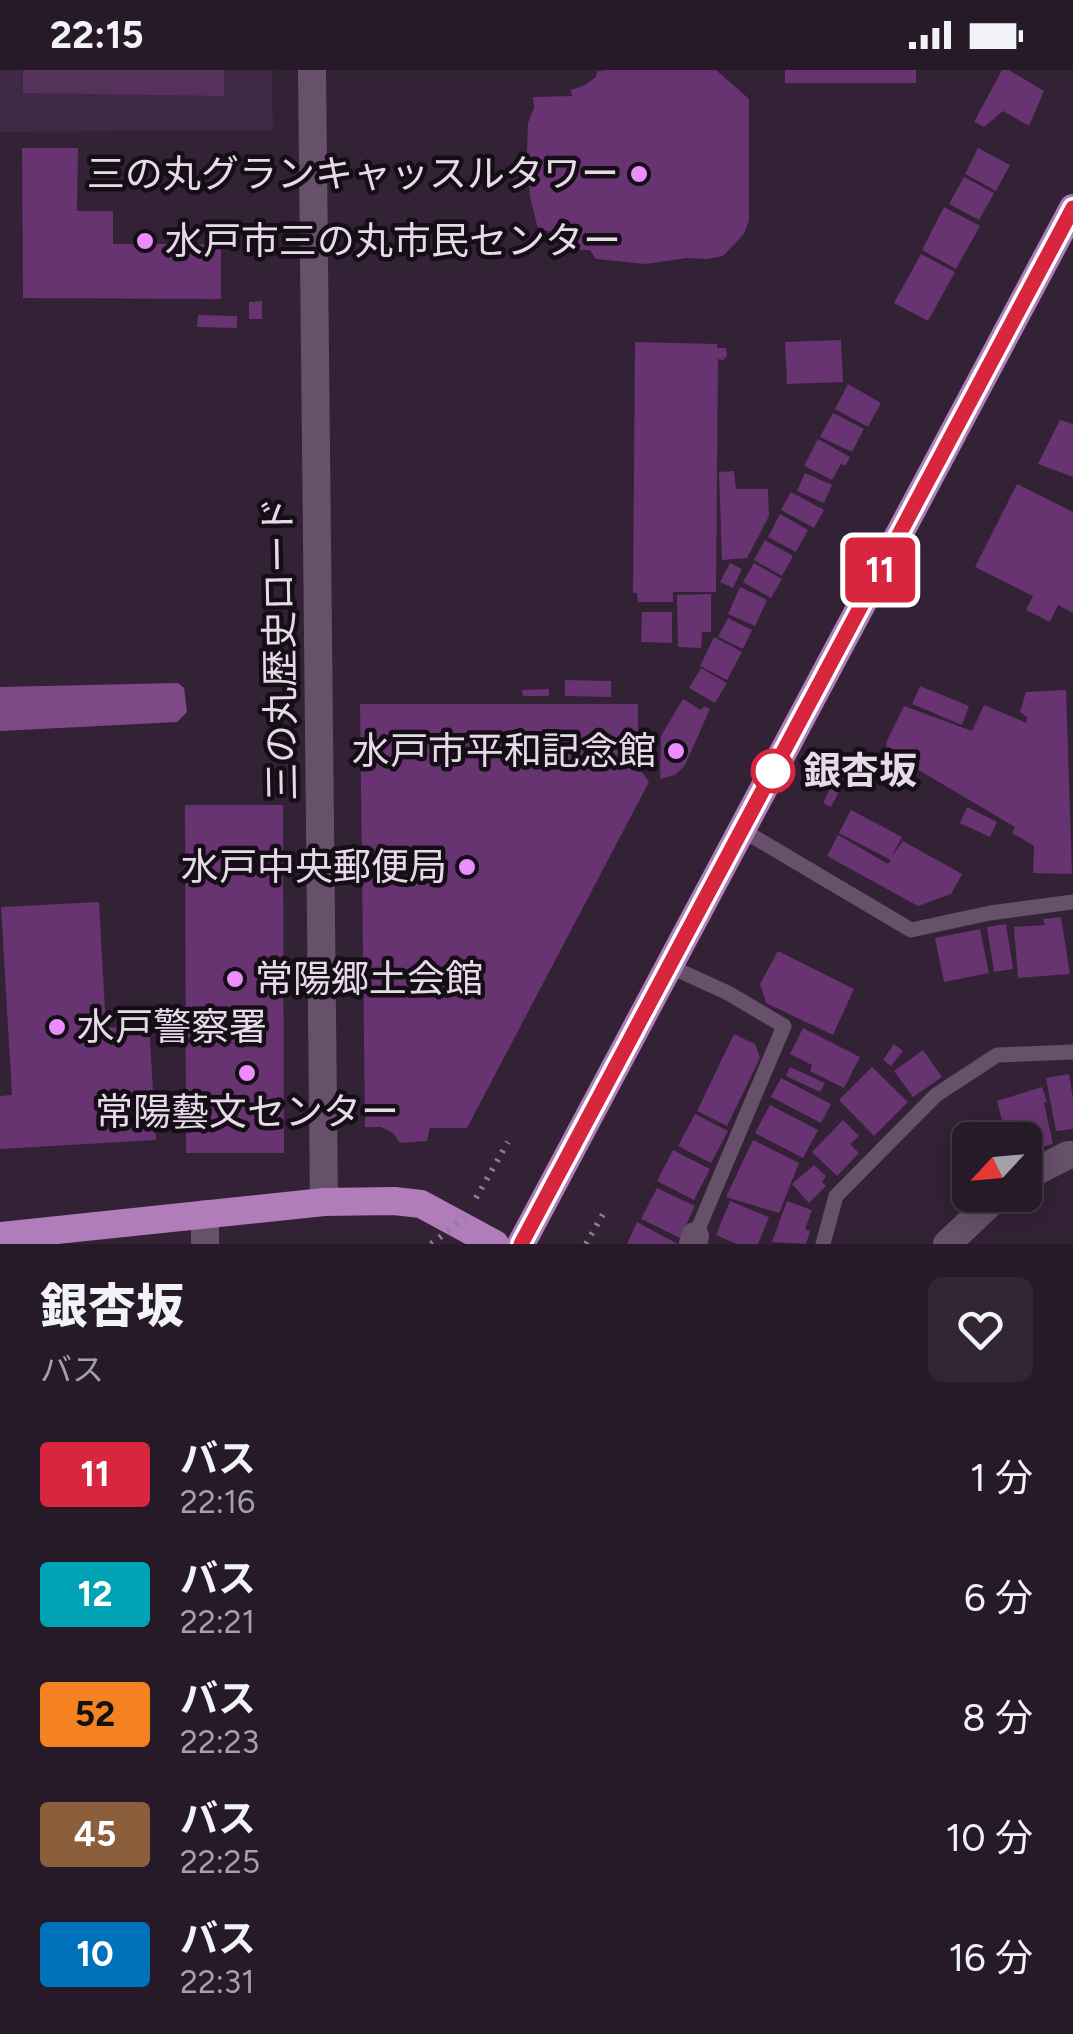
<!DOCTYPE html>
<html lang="ja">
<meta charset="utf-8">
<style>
:root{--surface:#261928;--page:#322634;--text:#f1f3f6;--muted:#a4a0a8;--line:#423845}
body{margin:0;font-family:Figtree,"Noto Sans JP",sans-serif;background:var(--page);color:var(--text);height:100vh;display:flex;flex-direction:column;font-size:38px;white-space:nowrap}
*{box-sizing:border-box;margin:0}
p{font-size:32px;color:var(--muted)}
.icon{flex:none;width:55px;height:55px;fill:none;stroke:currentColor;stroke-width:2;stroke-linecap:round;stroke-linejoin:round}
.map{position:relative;height:1174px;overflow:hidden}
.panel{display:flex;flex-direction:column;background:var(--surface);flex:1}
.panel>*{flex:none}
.badge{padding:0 20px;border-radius:8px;font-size:35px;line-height:65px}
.needle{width:65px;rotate:244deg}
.tools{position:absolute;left:952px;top:1052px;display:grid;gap:20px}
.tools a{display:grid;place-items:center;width:90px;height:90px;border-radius:15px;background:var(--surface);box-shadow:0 5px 25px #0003,0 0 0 2px var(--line);font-size:50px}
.map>.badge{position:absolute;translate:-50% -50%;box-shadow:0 0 0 5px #fff}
.round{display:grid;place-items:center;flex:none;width:105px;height:105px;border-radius:15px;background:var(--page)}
.summary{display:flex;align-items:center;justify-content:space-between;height:170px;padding:0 40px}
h1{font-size:48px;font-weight:800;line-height:75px}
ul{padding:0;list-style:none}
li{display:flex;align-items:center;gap:30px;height:120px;padding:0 40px}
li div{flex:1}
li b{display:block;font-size:38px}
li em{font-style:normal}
li .badge{min-width:110px;font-weight:700;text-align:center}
.status{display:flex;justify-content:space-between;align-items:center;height:70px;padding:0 50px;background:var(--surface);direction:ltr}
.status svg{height:28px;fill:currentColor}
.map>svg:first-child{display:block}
.built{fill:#3f2843}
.green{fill:#55315c}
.forest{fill:#7f4988}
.building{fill:#673370}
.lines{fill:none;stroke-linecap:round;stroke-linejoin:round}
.path{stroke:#8b7c8e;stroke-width:6;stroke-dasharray:2.5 8;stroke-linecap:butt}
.service{stroke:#67506a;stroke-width:15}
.minor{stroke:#67506a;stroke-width:28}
.tertiary{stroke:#67506a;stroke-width:28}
.trunk{stroke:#b07cb9;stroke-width:28}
.path-bridge{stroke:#8b7c8e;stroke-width:6;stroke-dasharray:2.5 8;stroke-linecap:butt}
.line-casing{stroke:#fff;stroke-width:22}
.line{stroke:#d7263d;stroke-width:15}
.poi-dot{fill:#eb8dfc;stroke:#160e17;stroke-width:4}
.stop-dot{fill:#fff;stroke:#d7263d;stroke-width:5}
.labels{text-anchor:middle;stroke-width:9;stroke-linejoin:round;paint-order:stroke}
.poi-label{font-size:38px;fill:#e6dae8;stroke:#160e17;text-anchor:end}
.street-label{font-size:38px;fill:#e6dae8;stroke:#160e17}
.stop-label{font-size:38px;font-weight:bold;fill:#e6dae8;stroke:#160e17;text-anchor:start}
</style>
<div class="status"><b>22:15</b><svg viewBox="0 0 49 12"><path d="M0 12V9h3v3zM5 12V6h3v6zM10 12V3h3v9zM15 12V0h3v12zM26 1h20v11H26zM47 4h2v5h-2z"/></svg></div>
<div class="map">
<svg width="1073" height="1174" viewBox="0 0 1073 1174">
<rect width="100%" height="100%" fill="#332136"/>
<path class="built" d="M0,0H272L273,60L0,62Z"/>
<path class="green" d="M23,0H224V26L23,23Z"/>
<path class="forest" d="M178,613L184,618L187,642L177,652L0,661V617Z"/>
<path class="building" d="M607,0H716L749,29V150L744,164L723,186L707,189L687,188L645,194L596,189L590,180H580L573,176L570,166L538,159L530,127L527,81L528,53L534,38L533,27L572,26L571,20L585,15L596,7L597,1Z
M785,0H916V13H785Z
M1002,0H1009L1044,21L1029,56L1003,41L984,57L974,52Z
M22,78H78L77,141H113V174H221V229L23,228Z
M978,78L1010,95L996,121L965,104Z
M964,107L994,123L979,150L949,134Z
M944,137L980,156L956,199L922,180Z
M921,184L955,202L928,251L894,233Z
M262,231V249H249V232Z
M198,245L237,246V258L197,257Z
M841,270L843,312L787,314L785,272Z
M635,272L717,274V278H726L727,286L723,290L718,289L716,522H673V532H638L637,523H633Z
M848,314L881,333L868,357L835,339Z
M833,343L864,359L852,382L820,367Z
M1060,350L1073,354V407L1038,394Z
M818,369L850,387L845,396L841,394L832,410L804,396Z
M734,401L736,419H768L769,446L747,488L722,490L719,402Z
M805,403L832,415L824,433L797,421Z
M1017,414L1073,442V543L1058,535L1050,552L1026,540L1033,526L975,497Z
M791,422L824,440L814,458L781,440Z
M780,444L808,460L796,482L768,467Z
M765,470L793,486L782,506L754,490Z
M730,493L742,499L733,518L720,512Z
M754,493L782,509L771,528L743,512Z
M740,517L767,530L755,556L728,544Z
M711,524V562H702L701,578L678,577L677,525Z
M642,542H672V573L641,572Z
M728,548L752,560L743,579L718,567Z
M714,567L742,582L727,610L700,596Z
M701,598L727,613L715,633L689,618Z
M565,610L611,611V627L565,626Z
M920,616L969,636L962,655L912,634Z
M549,619V626H523L522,620Z
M1066,620L1072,804L1033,803L1034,776L1012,763L1015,757L888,682L886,673L904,636L972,661L984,635L1027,653V647L1020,642L1026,622Z
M683,629L701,640L704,636L710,639L685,695L675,705L660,709L661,666Z
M360,634H638V696L649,712L467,1058H430L427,1071L400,1073L393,1063L381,1057H365Z
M841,696L850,700L831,737L823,733Z
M185,735H283L284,1083H186Z
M967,737L997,752L990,767L960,753Z
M851,740L902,767L892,786L903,771L962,804L951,824L918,836L827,786L838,765L888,794L891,790L839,763Z
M99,832L106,958L149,955L156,1070L0,1079V1026L12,1025L1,837Z
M1061,847L1070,904L1018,908L1014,857L1045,855L1043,849Z
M1006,854L1013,899L994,902L987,857Z
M980,859L989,903L944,912L935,868Z
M778,881L854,919L833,965L766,933L760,914Z
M803,958L860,987L844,1018L810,1001L812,995L790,984Z
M734,964L755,974L760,988L727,1056L697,1041Z
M894,974L903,981L891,996L883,990Z
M923,980L942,1007L913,1027L894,1001Z
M790,997L825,1013L820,1022L786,1006Z
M872,997L908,1032L874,1066L839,1030Z
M1069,1004L1073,1029V1059L1056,1061L1046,1008Z
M781,1008L831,1034L821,1053L771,1027Z
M1042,1017L1047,1032L1044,1033L1053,1074L1027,1081L1024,1066L1007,1070L997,1031Z
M770,1035L818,1060L803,1088L755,1063Z
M695,1044L728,1061L711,1093L678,1076Z
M843,1050L859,1066L850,1074L859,1083L837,1106L812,1082Z
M753,1070L799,1093L779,1143L726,1127Z
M673,1080L710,1099L694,1130L657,1111Z
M814,1095L826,1106L822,1112L826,1116L809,1133L792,1114Z
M657,1118L695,1136L680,1168L641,1149Z
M730,1131L769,1147L758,1174H737L716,1165Z
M787,1131L812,1140L805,1159L810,1161L806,1174L772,1172Z
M637,1152L678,1174H627Z"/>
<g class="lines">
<path class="path" d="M476,1128L508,1072
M586,1174L603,1144"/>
<path class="service" d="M742,760L911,860L990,843L1073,832
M669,896L728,923L784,956L695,1166
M823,1174L836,1126L936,1025L997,985L1073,982"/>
<path class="minor" d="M1025,1107L1068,1085H1073
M205,1174V1144
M693,1174L695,1166
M947,1174L999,1125"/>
<path class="tertiary" d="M312,0L324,1132"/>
<path class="trunk" d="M0,1166L324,1132L394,1131L421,1134L495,1174
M521,1174L1073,138"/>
<path class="path-bridge" d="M431,1174L465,1148"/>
</g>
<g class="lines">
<defs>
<path id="line" d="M521,1174L1073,138"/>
</defs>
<use href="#line" class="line-casing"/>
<use href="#line" class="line"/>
</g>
<g class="poi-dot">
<circle cx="639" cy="104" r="10"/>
<circle cx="145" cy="171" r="10"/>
<circle cx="676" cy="681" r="10"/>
<circle cx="467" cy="797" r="10"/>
<circle cx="235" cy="909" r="10"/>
<circle cx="57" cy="957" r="10"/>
<circle cx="247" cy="1003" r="10"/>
</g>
<circle class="stop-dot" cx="773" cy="701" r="20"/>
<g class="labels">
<g class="poi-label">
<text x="619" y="117">三の丸グランキャッスルタワー</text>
<text x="165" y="184" text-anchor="start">水戸市三の丸市民センター</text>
<text x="656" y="694">水戸市平和記念館</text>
<text x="447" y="810">水戸中央郵便局</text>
<text x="255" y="922" text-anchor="start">常陽郷土会館</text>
<text x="77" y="970" text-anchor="start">水戸警察署</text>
<text x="247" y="1055" text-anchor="middle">常陽藝文センター</text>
</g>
<g class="street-label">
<text transform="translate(280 579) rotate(-91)" y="13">三の丸歴史ロード</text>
</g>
<g class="stop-label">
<text x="803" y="714">銀杏坂</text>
</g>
</g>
</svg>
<div class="tools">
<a><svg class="needle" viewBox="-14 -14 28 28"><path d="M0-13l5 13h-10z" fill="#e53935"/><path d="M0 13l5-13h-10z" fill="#a4a0a8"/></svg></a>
</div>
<b class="badge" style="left:880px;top:500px;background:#d7263d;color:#fff">11</b>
</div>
<section class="panel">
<div class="summary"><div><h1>銀杏坂</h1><p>バス</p></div><a class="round"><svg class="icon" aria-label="heart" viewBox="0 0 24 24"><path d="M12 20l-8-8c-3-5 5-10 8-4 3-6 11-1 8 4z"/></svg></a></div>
<ul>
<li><span class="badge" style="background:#d7263d;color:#fff">11</span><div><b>バス</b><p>22:16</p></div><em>1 分</em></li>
<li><span class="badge" style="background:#00a3b4;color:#fff">12</span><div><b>バス</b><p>22:21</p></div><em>6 分</em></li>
<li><span class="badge" style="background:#f58220;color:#111">52</span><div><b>バス</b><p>22:23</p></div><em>8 分</em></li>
<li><span class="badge" style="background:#8b5e3c;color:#fff">45</span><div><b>バス</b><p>22:25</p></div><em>10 分</em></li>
<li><span class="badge" style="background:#0072bc;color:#fff">10</span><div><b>バス</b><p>22:31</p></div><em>16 分</em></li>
</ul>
</section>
